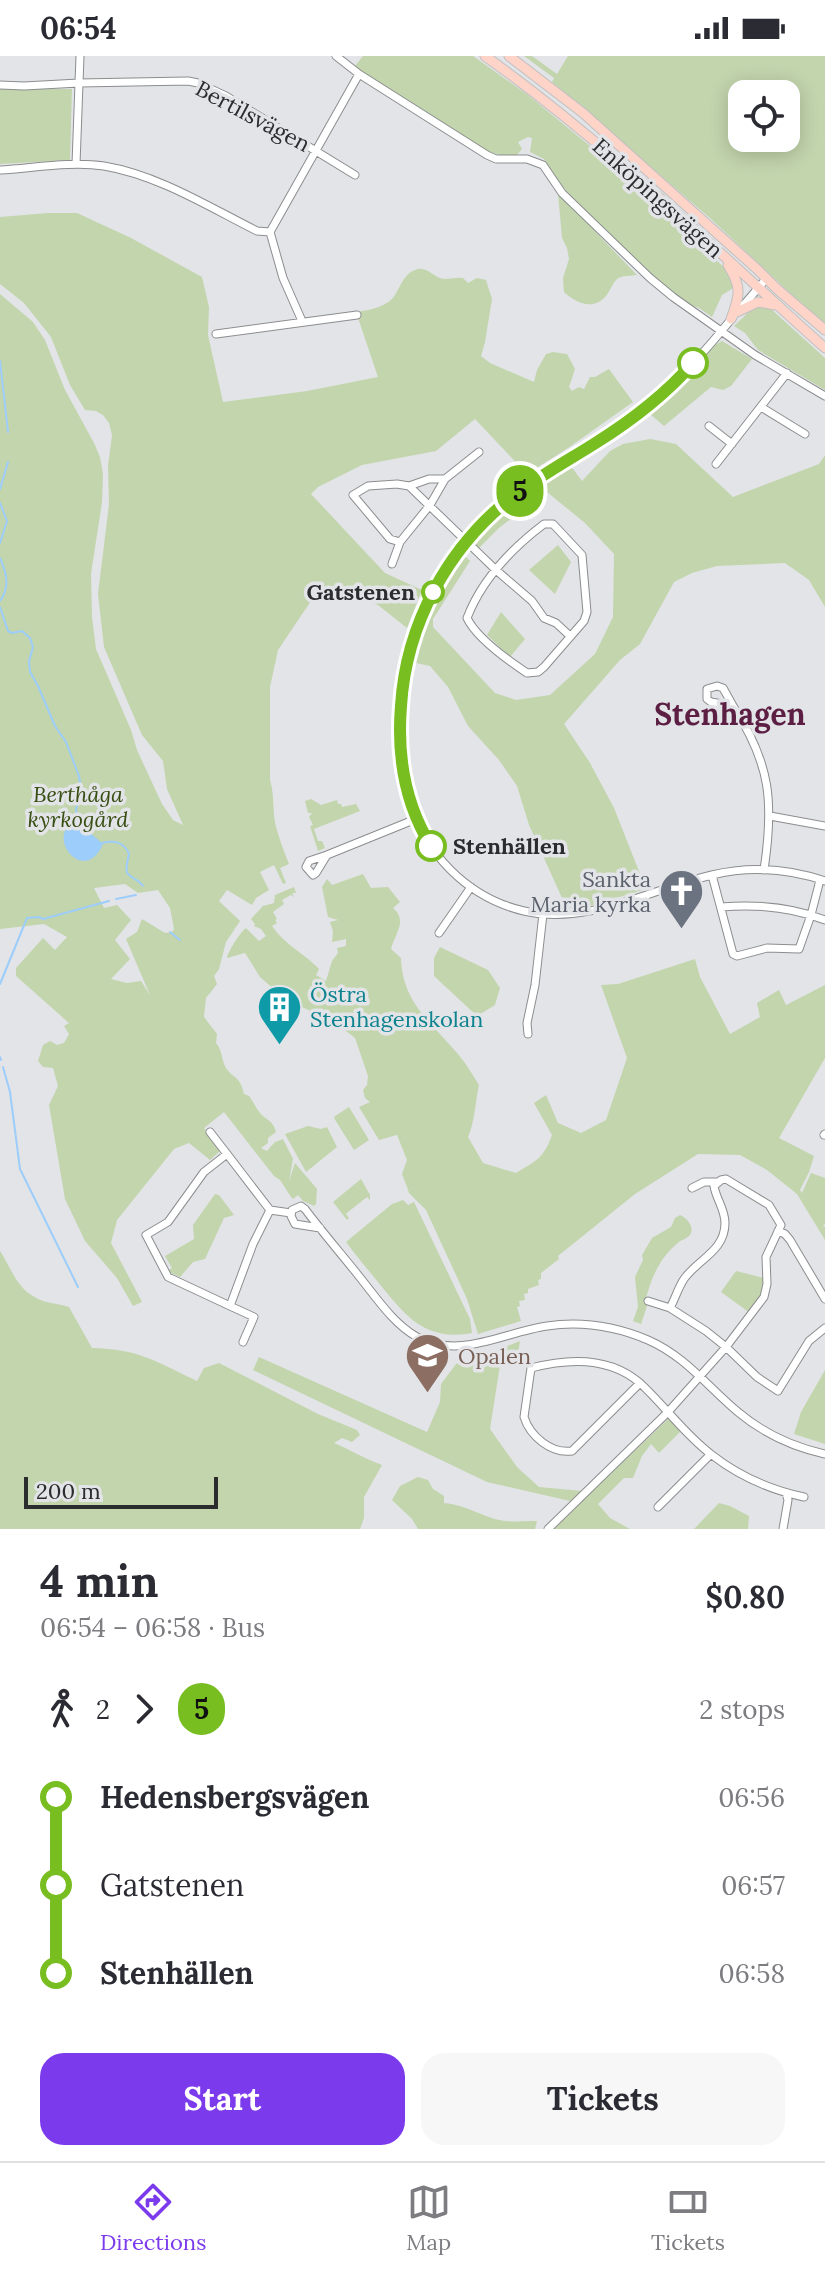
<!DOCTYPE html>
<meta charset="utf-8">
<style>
:root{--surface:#fff;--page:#f7f7f7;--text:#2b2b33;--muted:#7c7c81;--line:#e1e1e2;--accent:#7c3aed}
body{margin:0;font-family:Lora,serif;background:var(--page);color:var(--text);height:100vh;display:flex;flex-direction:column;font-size:30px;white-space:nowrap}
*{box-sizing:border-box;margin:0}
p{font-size:26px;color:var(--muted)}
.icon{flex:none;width:44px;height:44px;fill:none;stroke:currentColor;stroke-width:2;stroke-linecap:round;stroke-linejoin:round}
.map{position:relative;height:1473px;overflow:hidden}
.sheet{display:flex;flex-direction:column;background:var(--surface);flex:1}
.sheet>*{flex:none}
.badge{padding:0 16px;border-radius:26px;font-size:28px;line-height:52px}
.buttons{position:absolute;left:728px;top:24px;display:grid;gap:16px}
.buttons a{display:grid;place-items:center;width:72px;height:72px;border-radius:16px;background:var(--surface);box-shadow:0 4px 20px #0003;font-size:40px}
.scale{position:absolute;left:24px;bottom:20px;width:194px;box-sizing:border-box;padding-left:8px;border:4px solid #2b2c2d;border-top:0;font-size:22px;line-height:28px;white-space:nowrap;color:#2b2c2d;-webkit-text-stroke:6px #e2e4e7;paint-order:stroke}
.map>.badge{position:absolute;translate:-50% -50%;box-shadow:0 0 0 4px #fff}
.legs{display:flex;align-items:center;gap:12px;height:88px;padding:0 40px;font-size:26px}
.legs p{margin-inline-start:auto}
.head{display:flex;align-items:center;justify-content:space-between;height:136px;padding:0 40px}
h1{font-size:44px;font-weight:800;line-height:60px}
.action{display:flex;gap:16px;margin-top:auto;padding:16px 40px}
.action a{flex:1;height:92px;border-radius:24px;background:var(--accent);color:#fff;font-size:32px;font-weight:800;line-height:92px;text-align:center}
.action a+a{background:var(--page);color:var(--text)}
ul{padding:0 40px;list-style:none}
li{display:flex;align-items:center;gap:28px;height:88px;font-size:30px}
li i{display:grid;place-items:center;width:12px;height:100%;margin:0 10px;background:currentColor}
li i::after{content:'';width:20px;height:20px;margin:-10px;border:6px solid;border-radius:50%;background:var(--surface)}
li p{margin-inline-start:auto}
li:first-child i{background:linear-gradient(#0000 50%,currentColor 0)}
li:last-child i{background:linear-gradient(currentColor 50%,#0000 0)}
.status{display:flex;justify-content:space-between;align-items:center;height:56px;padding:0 40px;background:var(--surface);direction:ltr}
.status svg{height:22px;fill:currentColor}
.dock{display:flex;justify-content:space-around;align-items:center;height:112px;border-top:2px solid var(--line);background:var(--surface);font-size:22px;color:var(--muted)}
.dock a{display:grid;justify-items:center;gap:4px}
.dock .on{color:var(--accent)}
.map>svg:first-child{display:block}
.green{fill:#c3d5ad;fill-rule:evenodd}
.water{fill:#9dcdfa}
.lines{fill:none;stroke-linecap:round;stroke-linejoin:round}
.stream{stroke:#9dcdfa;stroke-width:2}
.minor-casing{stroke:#8b8d8f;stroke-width:9}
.major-casing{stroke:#bfc0c0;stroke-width:11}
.minor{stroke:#fff;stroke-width:7}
.major{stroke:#fed3c8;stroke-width:9}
.line-1-casing{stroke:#fff;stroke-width:18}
.line-1{stroke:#78be20;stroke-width:12}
.stop-1-dot{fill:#fff;stroke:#78be20;stroke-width:4}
.labels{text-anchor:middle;stroke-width:7;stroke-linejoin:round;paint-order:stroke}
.street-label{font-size:22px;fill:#2b2c2d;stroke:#e2e4e7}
.stop-label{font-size:22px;font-weight:bold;fill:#2b2c2d;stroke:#e2e4e7;text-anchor:end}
.park-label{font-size:22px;font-style:italic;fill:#384e12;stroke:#e2e4e7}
.worship-label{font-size:22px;fill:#5b616d;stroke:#e2e4e7;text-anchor:end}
.culture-label{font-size:22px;fill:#0d838f;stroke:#e2e4e7;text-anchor:start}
.education-label{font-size:22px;fill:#785e54;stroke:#e2e4e7;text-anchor:start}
.district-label{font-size:30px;font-weight:bold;fill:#5c1f43;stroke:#e2e4e7}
</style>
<div class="status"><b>06:54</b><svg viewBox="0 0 49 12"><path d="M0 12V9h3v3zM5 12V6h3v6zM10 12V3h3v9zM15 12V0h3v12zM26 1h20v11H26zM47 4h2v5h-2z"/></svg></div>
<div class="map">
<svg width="825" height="1473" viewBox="0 0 825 1473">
<rect width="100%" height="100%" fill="#e2e4e7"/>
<path class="green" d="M363,0H473L528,39L607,104L727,214L735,231L722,239L712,261L699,252L686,247L652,221L574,144L560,127L544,103L530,96L532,82L528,81L518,86L522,93L517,99H500L487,95L361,15L355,10Z
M524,0H532L557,18L568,0H825V270L711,163L552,26L554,22ZM742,38H786V82H742Z
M0,33H72L70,104L0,108Z
M558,137L637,219C630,220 623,219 617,223C612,228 610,235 606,240C593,255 576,247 564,236L563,222L569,203L567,192L562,182Z
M48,157H77L131,182L202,221L209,251L208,279L223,346L307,335L378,321L356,256C368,254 383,252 392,243C400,234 402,219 415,214C427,209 433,222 444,223C450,223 457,221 463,222L468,227L477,222L486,224L492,243L485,286L481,300L490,307L534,326L537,314L546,298L553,296L567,298L575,313L569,331L572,335L579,331L584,333L590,321H595L609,313L633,346L568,392L527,418L475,363L436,395L362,409L318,431L311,438L385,517L422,534L407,572L378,549L357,539H344L319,533L278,594L270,631V724C275,741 272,755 276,771C280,785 284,795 289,808L280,812L286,827L283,828L274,809L260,816L269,834L256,842L252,849L227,834L219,845L240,865L226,886L219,913L214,920L217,928L206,942L204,961L217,978L216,987C223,995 221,1004 226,1012C234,1023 240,1020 244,1038L249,1040C253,1045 256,1052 260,1057C267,1065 273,1064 276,1076L268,1082V1087L261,1092L267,1095L275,1086L283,1083L293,1103L289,1125L295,1107L317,1133L316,1148L314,1150L303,1145L298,1139L293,1143L291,1141L280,1124L274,1120L224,1056L204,1072L220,1095L210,1104L189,1087L174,1093L117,1164L111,1187L142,1246L133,1250L117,1222L85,1185L65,1143L49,1049L58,1030L53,1012L43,1011L38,1005L43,989L50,985L57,989L64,987L69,978L64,970L69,967L16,920V912L43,882L55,894L67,881L44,868L0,873V238L33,266L45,284L65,334L94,387L100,401L103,418L102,446L91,518L92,561L96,593L131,674L137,694L162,748L173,764L183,769L167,733L163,705L142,679L104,591L98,538L109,448L108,410L112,379L109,367L103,359L96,355L85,354L70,329L51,281L24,247L0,228V161ZM125,828L138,837L158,834L170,852L174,873L172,876L165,877L142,863L137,876L126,883L150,939L141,925L127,927L111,923L130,903L115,884L131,864L117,849L104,852L94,832Z
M755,250L771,253L825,302V334L758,294L745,277L734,270Z
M722,285L752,303L731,330L723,334L711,331L664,370L649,357L715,289Z
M650,383L676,388L733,441L819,408L825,399V551L809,524L785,507L717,510L692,517L674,526L640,588L620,604L564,668L590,707L614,752L646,833L590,850L567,853L529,769L517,730L499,704L468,670L448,631L430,610L411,606C421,566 438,530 462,497L470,505L433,563V571L495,637L516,644L550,639L595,598L613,561L614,498L585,467L547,436L500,471L477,494L470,486L514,445L570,409L582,425L610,395L623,388Z
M558,489L571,506L555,538L529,514Z
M501,556L525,583L510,601L487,579Z
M311,743L321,749L337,744L338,748H341L342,751L356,748L360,755L314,773L318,785H322L325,792L318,795L310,770L313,769L309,761L312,757H308L305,745Z
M363,818L371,832L388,831L400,846L393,852C408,865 395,877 391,893L401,902C402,949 436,970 462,1003C468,1011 474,1021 479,1029C475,1047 475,1065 468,1081L483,1107L516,1117C536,1105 544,1102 552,1079L534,1047L546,1039L558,1067L581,1077L606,1064L627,1002L601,929L618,928L695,903L700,921L730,978L760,961L757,947L779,934L786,949L825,929V1002L779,1082L814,1100L809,1116L800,1134L802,1137L811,1117L825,1122V1168L823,1170L825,1171V1184L797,1138L767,1114L740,1099L698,1098L635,1138L558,1200L559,1203L541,1217V1223L538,1224L539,1229L528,1233V1237L524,1238L525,1244L519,1245L520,1250L517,1251L521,1265L478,1278L467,1243L426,1154L409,1137L407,1131L402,1118L407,1104L397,1079L379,1084L359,1051L370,1046L365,1042L363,1034L367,1029L368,1020L355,982L333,965L275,939L276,935L260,921L245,897L227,902C227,897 241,875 246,872L259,885L266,880L261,873L254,870L255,868L251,863L263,850L274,847L275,839L294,831L296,837H292L294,841L291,839L282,844L284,848L273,856L277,863L275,864L277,867L272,870C286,890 304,897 319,913L316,919L326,925L332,905L338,897L337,892L346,890V883L332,886L333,875L330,866L338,864L328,861L322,831L327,823L332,829Z
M440,891L488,914L500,932L495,949L477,960L434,920V902Z
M349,1051L369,1084L354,1094L334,1062L335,1060Z
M308,1070L321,1073L327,1071L337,1091L306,1116L285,1078Z
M361,1123L370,1139V1144L367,1141L348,1156L346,1158L349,1162L347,1164L333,1146Z
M215,1138L219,1139L234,1159L224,1162L205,1203L193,1206L180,1221L167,1215L172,1212L165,1200L194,1183L193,1169Z
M403,1144L408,1149L414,1146L470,1263L472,1277C427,1285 408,1263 382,1231C370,1216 357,1201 346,1186L392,1148Z
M680,1159C687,1162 695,1171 690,1179C688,1182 681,1184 679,1186C660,1201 650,1223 645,1247L647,1250L641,1268L633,1265L638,1251L635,1221L643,1204L642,1199L652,1182L671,1171L675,1162Z
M0,1195C14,1217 17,1235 43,1245C52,1248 61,1248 69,1251L92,1292C139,1293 157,1306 197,1325L204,1312L219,1307L318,1358L357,1374L360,1379L352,1386L342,1382L334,1387C351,1394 365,1403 382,1409L364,1441V1462L360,1473H0Z
M736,1215L764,1222L761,1241L750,1257L721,1236Z
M520,1285L516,1309H500L490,1373L517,1411L539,1431L582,1435L570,1445L487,1426L253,1314L259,1301L427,1376L440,1346L441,1328L456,1308L464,1305L486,1304L495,1295Z
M825,1314V1388L794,1378L801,1356Z
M669,1362L681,1375L659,1397L651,1388L642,1400L633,1422H624L598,1448L610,1462L630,1473H553Z
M418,1421L428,1424L433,1433L444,1440V1447C468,1449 483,1462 505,1465C515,1466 527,1465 537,1465L535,1473H418L412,1463L392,1444L400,1430Z
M719,1447L730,1450L749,1460L748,1473H694Z"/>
<path class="water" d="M76,765H82V770L103,788C84,832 43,778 76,765Z"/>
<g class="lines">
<path class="stream" d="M0,305L8,376
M0,433L8,406
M0,447L7,465L0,487
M0,502C7,518 10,531 0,545
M0,551L8,575L12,577L22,575L30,582L33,591L29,605L30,616L38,630L55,670L66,686L79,720L81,733L76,753L78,765
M102,787C115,784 124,786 129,798C122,827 131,815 143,830
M116,843L136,839
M170,876L180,884
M0,928L27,862L39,861L43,863L109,845
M0,1001L1,1004
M3,1011L10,1036L20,1113L78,1231"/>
<defs>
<path id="minor" d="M336,0L359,18L487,99L496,103H527L543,109L562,137L650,222L673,241L755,299L825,340
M0,29L24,30L79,27L188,25L198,27L226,40L355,119
M76,108L80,0
M0,114C34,112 71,105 104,110C158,119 209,151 257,175L270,176L283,222L302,265
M270,176L359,18
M741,252L766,223
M733,261C708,292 681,323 650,348C607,382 558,406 514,439C422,508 381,630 409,741C423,797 468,842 524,855C589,870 650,833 712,819C749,810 789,813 825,825
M216,278L357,259
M761,351L805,378
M709,370L732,388
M479,396L445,423L430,449L400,486L390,483L353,439L368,430L397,428L409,430L496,514L532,545L544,562L556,567L570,580
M716,408L787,317
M409,430L429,423H445
M544,468H553L582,499L587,556L584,565L544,611L538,616L527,617C509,605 476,581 467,562C482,523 511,493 544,468Z
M392,508L400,486
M733,650L723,632L717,630L707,633V643L711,646L733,650C771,708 774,747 764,814
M770,760L825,770
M327,799L309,805L306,811L313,819L316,817L327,799L416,763
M712,819L733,898L737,900L767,892L799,893L811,859L820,824
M721,851C756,848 792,851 825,864
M439,877L471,831
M528,978L527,967L535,929L543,858
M210,1076L227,1098
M824,1079L825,1078
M726,1123L769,1149L781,1169L766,1201L767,1228L764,1241L726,1291L706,1275L670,1252C675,1243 678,1232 684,1223C698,1203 725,1195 725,1167C725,1153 716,1143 714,1130L721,1124Z
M692,1132L704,1126H718
M270,1154L253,1188L230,1250L168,1221L146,1179L168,1166L204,1116L227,1098L270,1154L291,1157
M320,1172L295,1168L291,1160L292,1154L301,1150L305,1153C323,1177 343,1200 362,1224C378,1244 394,1268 417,1281C460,1304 504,1276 547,1270C581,1265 617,1271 648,1284C685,1300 708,1331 738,1356C763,1377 793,1391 825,1398
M778,1175L785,1178L790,1184L825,1243
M648,1245L670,1252
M230,1250L254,1261L243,1286
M640,1327L572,1395C551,1398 530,1380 524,1361L531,1312C569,1302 610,1301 640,1327C665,1350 685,1379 712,1399C739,1420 771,1434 804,1441
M658,1451L710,1399
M548,1473L668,1356L726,1291L757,1321L778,1335L809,1285L825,1272
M783,1473L788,1444L786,1437"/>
<path id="major" d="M485,0C607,87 713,192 825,292
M509,0L583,57L758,214L777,233L825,274
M728,209C742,231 740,239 731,263
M737,256L758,246L775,249"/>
</defs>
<use href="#minor" class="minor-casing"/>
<use href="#major" class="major-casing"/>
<use href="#minor" class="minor"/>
<use href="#major" class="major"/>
</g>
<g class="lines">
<defs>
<path id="line-1" d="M431,790C405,748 397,699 401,650C406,568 448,491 512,441C538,421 567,405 594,388C631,365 665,339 693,307"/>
</defs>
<use href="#line-1" class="line-1-casing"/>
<use href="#line-1" class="line-1"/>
</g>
<defs>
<symbol id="church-pin" viewBox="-11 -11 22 30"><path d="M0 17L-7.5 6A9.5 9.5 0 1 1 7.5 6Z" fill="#6b7280" stroke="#e2e4e7"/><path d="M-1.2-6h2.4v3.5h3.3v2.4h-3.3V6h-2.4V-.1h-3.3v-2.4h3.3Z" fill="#fff"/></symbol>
<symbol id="building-pin" viewBox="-11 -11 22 30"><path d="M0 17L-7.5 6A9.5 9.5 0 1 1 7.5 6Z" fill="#0f9aa8" stroke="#e2e4e7"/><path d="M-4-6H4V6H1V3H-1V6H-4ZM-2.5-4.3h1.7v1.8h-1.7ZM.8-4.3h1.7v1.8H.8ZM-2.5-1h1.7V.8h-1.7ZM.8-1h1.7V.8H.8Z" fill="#fff"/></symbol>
<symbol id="school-pin" viewBox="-11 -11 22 30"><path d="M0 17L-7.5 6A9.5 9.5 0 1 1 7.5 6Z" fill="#8d6e63" stroke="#e2e4e7"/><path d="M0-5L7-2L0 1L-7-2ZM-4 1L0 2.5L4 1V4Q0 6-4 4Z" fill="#fff"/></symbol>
</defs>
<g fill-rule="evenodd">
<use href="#church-pin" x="656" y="810" width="51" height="69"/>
<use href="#building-pin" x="254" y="926" width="51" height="69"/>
<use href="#school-pin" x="402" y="1274" width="51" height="69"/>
</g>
<g class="stop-1-dot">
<circle cx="693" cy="307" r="14"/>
<circle cx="433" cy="536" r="10"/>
<circle cx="431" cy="790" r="14"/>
</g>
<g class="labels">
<g class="street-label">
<text transform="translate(253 60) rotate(28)" y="8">Bertilsvägen</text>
<text transform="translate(658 142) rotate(42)" y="8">Enköpingsvägen</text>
</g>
<g class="stop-label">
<text x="415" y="544">Gatstenen</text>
<text x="453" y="798" text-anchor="start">Stenhällen</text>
</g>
<g class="park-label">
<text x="78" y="746">Berthåga<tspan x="78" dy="25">kyrkogård</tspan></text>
</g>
<g class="worship-label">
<text x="651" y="831">Sankta<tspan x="651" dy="25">Maria kyrka</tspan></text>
</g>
<g class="culture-label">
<text x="310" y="946">Östra<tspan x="310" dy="25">Stenhagenskolan</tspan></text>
</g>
<g class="education-label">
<text x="458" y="1308">Opalen</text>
</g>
<g class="district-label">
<text x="730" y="669">Stenhagen</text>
</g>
</g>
</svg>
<div class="buttons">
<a><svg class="icon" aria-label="locate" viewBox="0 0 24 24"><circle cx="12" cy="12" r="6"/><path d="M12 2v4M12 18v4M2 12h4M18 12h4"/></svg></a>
</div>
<div class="scale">200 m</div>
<b class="badge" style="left:520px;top:435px;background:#78be20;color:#111">5</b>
</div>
<section class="sheet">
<div class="head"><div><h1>4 min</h1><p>06:54 – 06:58 · Bus</p></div><b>$0.80</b></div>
<div class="legs"><svg class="icon" aria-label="walk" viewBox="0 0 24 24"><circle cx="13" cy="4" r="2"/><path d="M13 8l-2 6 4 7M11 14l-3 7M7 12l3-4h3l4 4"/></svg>2<svg class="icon" aria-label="forward" viewBox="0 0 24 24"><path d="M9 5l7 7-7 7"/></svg><b class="badge" style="background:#78be20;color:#111">5</b><p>2 stops</p></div>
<ul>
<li><i style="color:#78be20"></i><b>Hedensbergsvägen</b><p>06:56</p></li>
<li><i style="color:#78be20"></i><span>Gatstenen</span><p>06:57</p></li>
<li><i style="color:#78be20"></i><b>Stenhällen</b><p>06:58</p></li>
</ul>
<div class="action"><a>Start</a><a>Tickets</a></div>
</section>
<nav class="dock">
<a class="on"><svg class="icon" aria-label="directions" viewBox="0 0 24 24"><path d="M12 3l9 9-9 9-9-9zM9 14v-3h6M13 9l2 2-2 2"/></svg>Directions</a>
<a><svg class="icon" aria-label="map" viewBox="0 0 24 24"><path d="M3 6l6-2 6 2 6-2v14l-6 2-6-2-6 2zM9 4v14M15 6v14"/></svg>Map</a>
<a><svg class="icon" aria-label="tickets" viewBox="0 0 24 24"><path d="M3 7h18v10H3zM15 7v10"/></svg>Tickets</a>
</nav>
